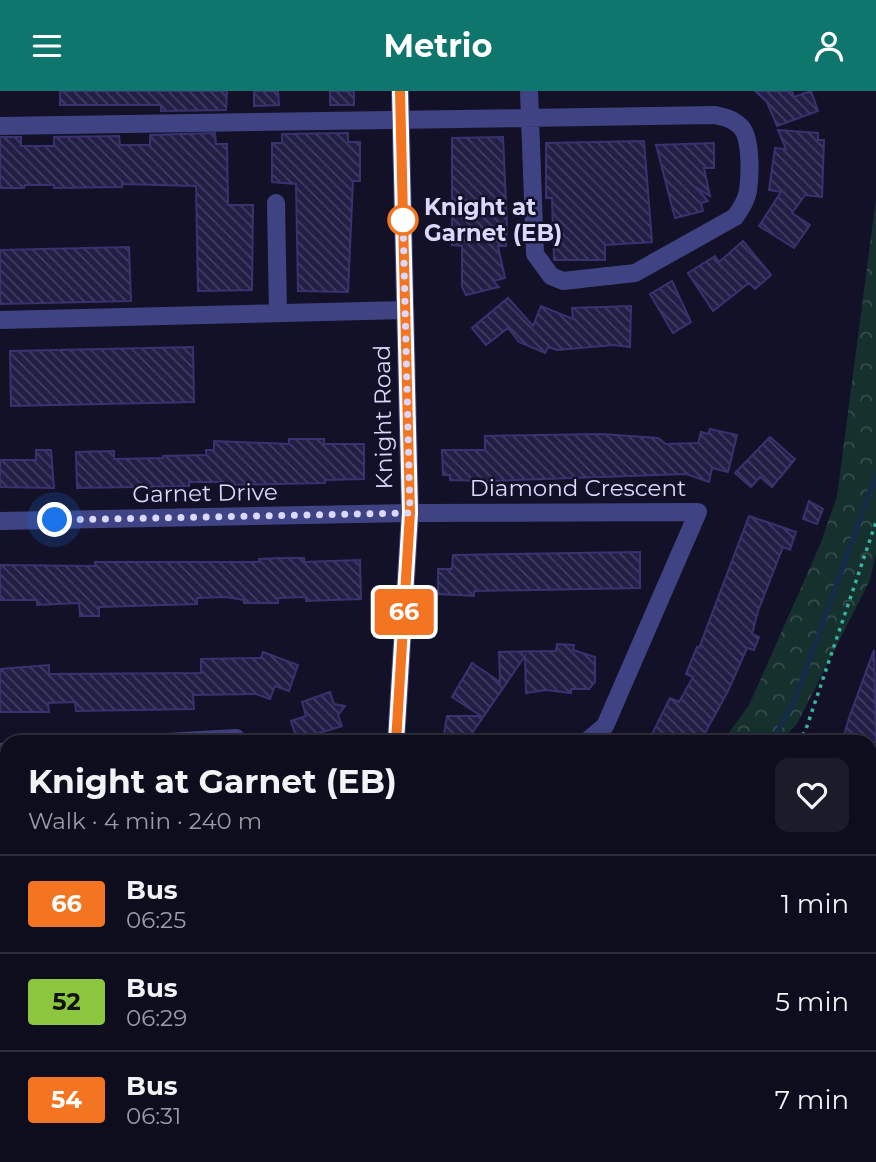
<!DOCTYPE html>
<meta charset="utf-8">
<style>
:root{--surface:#0e0d1d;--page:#1c1b2a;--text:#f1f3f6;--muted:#9b9ca4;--line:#2e2d3b;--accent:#0f766e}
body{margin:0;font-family:Montserrat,sans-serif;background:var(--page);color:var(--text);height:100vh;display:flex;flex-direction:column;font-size:26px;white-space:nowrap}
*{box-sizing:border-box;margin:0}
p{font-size:23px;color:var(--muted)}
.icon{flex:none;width:38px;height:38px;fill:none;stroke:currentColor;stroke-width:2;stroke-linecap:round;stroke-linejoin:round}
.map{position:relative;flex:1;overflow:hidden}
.details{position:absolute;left:0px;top:644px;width:877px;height:427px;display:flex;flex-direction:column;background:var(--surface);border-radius:21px 21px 0 0;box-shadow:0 4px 18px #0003,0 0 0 2px var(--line)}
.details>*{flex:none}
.badge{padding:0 14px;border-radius:5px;font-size:24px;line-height:46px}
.you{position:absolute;width:35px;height:35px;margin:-18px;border:5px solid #fff;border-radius:50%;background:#1a73e8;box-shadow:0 0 0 10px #1a73e833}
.map>.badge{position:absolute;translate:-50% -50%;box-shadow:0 0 0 4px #fff}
.round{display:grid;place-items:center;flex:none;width:74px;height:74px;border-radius:14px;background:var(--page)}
.overview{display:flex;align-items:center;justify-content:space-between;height:119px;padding:0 28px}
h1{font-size:33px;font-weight:700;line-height:52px}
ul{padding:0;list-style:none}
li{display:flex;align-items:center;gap:21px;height:98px;padding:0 28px;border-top:2px solid var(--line)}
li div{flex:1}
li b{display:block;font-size:26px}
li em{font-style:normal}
li .badge{min-width:77px;font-weight:700;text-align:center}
header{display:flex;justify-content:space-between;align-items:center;height:91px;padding:0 28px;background:var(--accent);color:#fff;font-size:32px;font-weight:700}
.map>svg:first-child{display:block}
.forest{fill:url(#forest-crowns)}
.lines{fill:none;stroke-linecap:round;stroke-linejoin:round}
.stream{stroke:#122c4a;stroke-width:5}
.building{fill:url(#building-back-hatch);stroke:#383271;stroke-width:2}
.path{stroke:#38b29f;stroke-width:3.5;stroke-dasharray:3.5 5;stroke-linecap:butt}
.minor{stroke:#3f4383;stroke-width:18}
.line-casing{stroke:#fff;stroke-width:16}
.line{stroke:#f37421;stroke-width:10}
.walk{stroke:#dad9fd;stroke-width:7;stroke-dasharray:0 12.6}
.stop-dot{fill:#fff;stroke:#f37421;stroke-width:3.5}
.labels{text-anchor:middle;stroke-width:5;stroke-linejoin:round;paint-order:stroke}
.stop-label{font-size:23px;font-weight:bold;fill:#dad9fd;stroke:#131127;text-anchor:start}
.street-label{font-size:23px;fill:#dad9fd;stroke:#131127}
</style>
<header><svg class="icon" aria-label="menu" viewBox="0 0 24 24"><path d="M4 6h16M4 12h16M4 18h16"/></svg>Metrio<svg class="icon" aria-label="person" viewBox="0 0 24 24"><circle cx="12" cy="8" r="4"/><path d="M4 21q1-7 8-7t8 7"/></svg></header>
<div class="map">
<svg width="876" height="1071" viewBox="0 0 876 1071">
<defs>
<pattern id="forest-crowns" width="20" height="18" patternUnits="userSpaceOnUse" patternTransform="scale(1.75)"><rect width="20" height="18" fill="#15302d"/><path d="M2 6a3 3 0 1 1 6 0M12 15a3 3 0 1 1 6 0" fill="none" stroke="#364d4c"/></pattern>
<pattern id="building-back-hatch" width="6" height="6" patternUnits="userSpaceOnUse" patternTransform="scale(1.75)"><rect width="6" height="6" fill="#231e46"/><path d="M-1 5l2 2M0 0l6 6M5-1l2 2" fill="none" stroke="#423e62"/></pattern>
</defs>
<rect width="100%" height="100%" fill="#131127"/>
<path class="forest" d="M876,108V463L870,489L797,633L780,651H722L749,614L820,454L837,405Z
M254,1064H335L337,1070L241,1071Z"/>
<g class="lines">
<path class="stream" d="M771,651L794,612L876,384
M299,1071L312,1064"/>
</g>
<path class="building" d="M60,0H227L226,19L161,20V14H60Z
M254,0H278L279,14L254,15Z
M330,0H354V14H330Z
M755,0H792L794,6L811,0L818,20L777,35L767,11Z
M778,39L818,42V49H824L822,106L805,104L792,122L810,134L794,157L759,135L781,101L769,99L775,57L786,58Z
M215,42L216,53H227L228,114H253L252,199L198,200L196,95L122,93V96L54,97V94H25L24,97H0V46H21V55H54V46L119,45L120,54H150V44Z
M348,42V51H360V90H353L348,201L298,200L296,93L272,91V52H282V43Z
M503,46L507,133L506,155H498L505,187L493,190L499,196L466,204L462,196V155L452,154V47Z
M644,50L652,151L605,154V169H554L552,107H546V52Z
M714,52V77H704L710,105L696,96L708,110L701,112L703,120L675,127L656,54Z
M743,150L771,184L755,198L749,192L713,220L688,182L715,165L719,171Z
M129,156L131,210L0,213V159Z
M672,190L691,231L673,242L650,203Z
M508,207L533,235L541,215L573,228L572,217L631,215L630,256L614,254L557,259L548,256L545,262L519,251L508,237L486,254L472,237Z
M193,256L194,311L11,315L10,260Z
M710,338L737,344L728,381L712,377L709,391L686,383L486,390L450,389V384H443L442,359H485V345L602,343L658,347L666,353L698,352L701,341L708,343Z
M770,346L795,368L772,396L760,386L751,396L735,382Z
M289,348H324V353H364V388L325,389V392L222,394L221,391H189V395L77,397L76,361L114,360V368L163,367V365L206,364V359H214V350L289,353Z
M36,359H51L54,397L0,396V369H36Z
M809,410L823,418L817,433L803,428Z
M749,425L796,441L790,459L783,456L758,520L752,543L759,546L754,559L747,557L728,600L700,651H648L670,607L679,611L693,586L686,583L697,556L699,557Z
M640,461V497L474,500V505L438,503V478H452L453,464Z
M283,467H304V471L360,469L361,508L306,510V506L278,507V512H244V509L226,506L197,507V513L99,516V525H80L79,512L37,514V509H0V474L95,475V471H259V468Z
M557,553L574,554L573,559L595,566V591L589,598H571V602L546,599L526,602L525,565L466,651H443L447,625H481L452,606L472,572L500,591L499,561L556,560Z
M874,559L876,651H842L849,627Z
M263,561L298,574L289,600L275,595L270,608L256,603L193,604L194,618L76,620L75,611L48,612L49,621H0V578L49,574V583L201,582V568L261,567Z
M330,601L334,613L345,615L338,624L342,635L297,649L291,630L306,625L302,611Z"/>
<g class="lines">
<path class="path" d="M797,651L805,641L876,431
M870,901L876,906"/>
<path class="minor" d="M0,35C238,30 476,26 715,24C724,26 733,28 740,35C752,46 750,85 748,100C746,110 741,118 735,126L635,182L563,190L551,185L535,163L529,0
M276,112L278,222
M0,229L405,219
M0,430L410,422L698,421L605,635L586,651
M166,651L236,647
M396,651L410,422L400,0
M0,661L7,660
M0,837L7,848
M375,1071V1064
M567,1071L577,1064"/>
</g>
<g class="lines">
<defs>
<path id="line" d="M396,651L410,422L400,0"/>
</defs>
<use href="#line" class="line-casing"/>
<use href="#line" class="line"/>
<path class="walk" d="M55,429L410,422L403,129"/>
</g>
<circle class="stop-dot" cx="403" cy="129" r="14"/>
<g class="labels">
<g class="stop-label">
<text x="424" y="124">Knight at<tspan x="424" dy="26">Garnet (EB)</tspan></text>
</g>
<g class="street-label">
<text transform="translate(383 326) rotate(-91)" y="8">Knight Road</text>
<text x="578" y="405">Diamond Crescent</text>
<text transform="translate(205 402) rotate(-1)" y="8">Garnet Drive</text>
</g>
</g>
</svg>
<div class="you" style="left:55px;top:429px"></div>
<b class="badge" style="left:404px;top:521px;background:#f37421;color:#fff">66</b>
<section class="details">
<div class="overview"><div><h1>Knight at Garnet (EB)</h1><p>Walk · 4 min · 240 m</p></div><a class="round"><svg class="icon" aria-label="heart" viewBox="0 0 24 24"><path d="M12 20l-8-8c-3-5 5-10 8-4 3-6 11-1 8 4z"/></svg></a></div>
<ul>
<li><span class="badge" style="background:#f37421;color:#fff">66</span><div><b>Bus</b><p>06:25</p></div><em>1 min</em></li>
<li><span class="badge" style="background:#8cc63f;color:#111">52</span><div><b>Bus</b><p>06:29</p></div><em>5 min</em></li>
<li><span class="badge" style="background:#f37421;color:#fff">54</span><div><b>Bus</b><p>06:31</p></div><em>7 min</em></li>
</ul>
</section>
</div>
